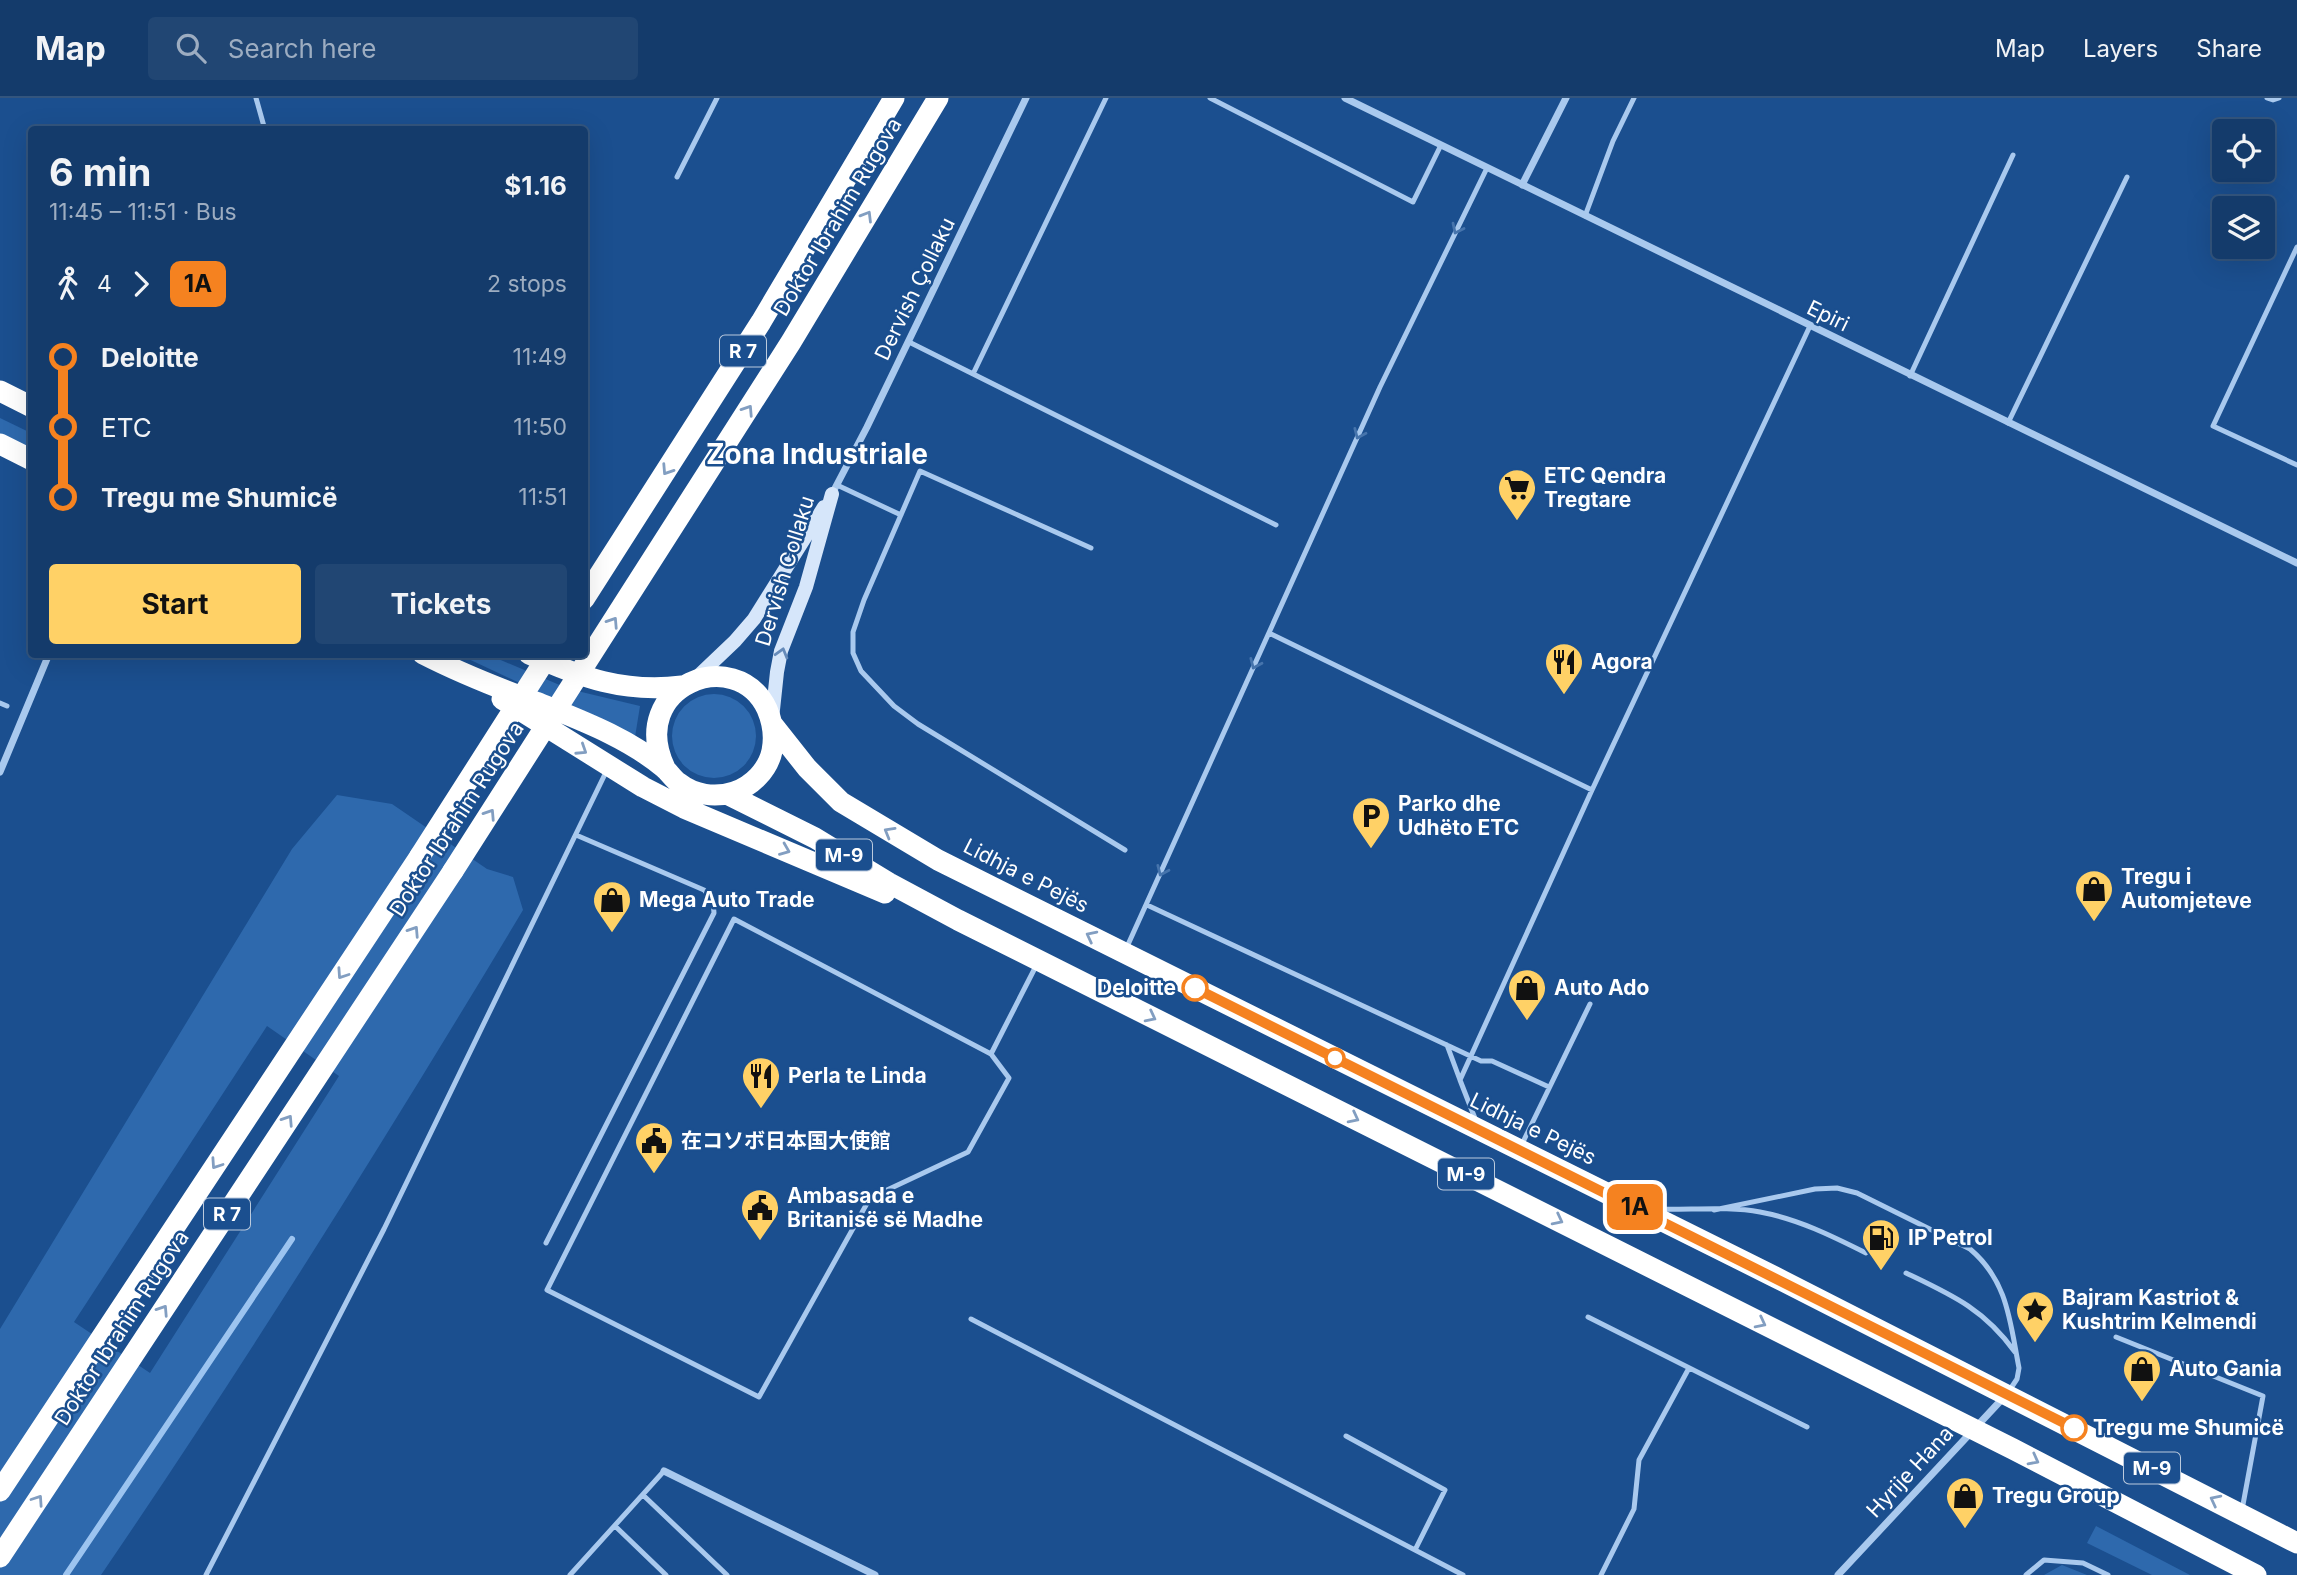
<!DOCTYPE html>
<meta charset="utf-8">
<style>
:root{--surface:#143b6b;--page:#214673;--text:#f1f3f6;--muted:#9dadc1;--line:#33557e;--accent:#ffd166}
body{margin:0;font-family:Inter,"Noto Sans SC","Noto Sans JP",sans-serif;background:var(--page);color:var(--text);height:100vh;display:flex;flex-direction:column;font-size:26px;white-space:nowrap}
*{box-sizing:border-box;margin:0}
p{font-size:23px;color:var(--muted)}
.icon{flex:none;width:38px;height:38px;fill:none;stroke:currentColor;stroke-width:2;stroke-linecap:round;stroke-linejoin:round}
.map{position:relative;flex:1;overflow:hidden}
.drawer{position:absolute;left:28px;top:28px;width:560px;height:532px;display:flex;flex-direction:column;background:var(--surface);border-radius:7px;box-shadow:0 7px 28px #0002,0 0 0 2px var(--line)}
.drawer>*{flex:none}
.badge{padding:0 14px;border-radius:10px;font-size:24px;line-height:46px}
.controls{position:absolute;left:2212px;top:21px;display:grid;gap:14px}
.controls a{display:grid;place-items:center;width:63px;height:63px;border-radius:7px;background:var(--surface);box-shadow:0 7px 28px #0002,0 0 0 2px var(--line);font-size:35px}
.map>.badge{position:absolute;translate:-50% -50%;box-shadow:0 0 0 4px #fff}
.legs{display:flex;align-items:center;gap:10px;height:77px;padding:0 21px;font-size:23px}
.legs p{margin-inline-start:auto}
.overview{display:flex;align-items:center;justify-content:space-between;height:119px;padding:0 21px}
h1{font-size:38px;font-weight:700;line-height:52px}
.action{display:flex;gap:14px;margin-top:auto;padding:14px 21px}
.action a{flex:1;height:80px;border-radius:7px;background:var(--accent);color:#111;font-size:28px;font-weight:700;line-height:80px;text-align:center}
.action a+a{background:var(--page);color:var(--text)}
ul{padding:0 21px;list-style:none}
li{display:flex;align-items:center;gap:24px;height:70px;font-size:26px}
li i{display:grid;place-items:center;width:10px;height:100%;margin:0 9px;background:currentColor}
li i::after{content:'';width:18px;height:18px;margin:-9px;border:5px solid;border-radius:50%;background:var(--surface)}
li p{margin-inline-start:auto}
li:first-child i{background:linear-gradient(#0000 50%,currentColor 0)}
li:last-child i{background:linear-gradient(currentColor 50%,#0000 0)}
header{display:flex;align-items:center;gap:42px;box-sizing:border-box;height:98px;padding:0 35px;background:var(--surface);border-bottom:2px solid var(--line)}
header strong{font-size:33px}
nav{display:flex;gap:38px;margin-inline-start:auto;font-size:24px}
.search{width:490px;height:63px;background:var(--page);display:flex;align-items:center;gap:18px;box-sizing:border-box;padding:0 24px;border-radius:7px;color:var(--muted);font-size:26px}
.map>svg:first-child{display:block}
.green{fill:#2e69ad;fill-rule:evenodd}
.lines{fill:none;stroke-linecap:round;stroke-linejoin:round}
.stream{stroke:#9cc4f0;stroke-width:6}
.lane{stroke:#a9c9ee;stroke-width:5}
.street{stroke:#a9c9ee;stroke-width:7}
.secondary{stroke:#d6e6fa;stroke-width:14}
.highway{stroke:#fff;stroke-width:21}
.highway-bridge{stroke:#fff;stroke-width:21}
.oneway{stroke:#829ec1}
.oneway2{stroke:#4674ac}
.oneway3{stroke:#668bba}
.line-1-casing{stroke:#fff;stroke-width:16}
.line-1{stroke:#f58220;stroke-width:10}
.stop-1-dot{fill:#fff;stroke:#f58220;stroke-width:3.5}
.labels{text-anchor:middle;stroke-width:5;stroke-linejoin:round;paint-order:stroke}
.shield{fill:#1b4f8f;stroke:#bbcadd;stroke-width:2}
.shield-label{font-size:19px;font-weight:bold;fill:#fff}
.street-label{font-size:21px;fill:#fff;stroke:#1b4f8f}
.poi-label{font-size:21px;font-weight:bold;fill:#fff;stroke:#1b4f8f;text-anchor:start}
.stop-label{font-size:21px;font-weight:bold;fill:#fff;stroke:#1b4f8f;text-anchor:end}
.district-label{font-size:28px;font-weight:bold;fill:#fff;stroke:#1b4f8f}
</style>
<header>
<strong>Map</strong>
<div class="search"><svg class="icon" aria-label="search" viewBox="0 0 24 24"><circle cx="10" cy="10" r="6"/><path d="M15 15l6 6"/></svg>Search here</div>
<nav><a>Map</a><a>Layers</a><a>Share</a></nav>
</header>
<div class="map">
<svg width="2297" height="1477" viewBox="0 0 2297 1477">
<rect width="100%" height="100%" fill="#1b4f8f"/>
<path class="green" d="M0,320L31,335V352L0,336Z
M460,557H489L569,591L640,608L635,639Z
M672 638a42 42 0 1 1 84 0a42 42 0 1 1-84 0Z
M337,697L392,706L487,771L513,779L523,812C388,1037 249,1260 101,1477H0V1231L292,751ZM267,928L339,978L150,1275L74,1224Z
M2096,1428L2190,1477H2152L2087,1445Z
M2062,1467L2087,1477H2044Z"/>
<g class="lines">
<path class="stream" d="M66,1477L292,1141"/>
<path class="lane" d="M256,0L265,32
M1210,0L1413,104L1441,47
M2267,0L2273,2L2279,0
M677,79L717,0
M1585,118L1613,43L1634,0
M2297,149L2213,328L2297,367
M909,244L1276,427
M973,276L1106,0
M1910,278L2013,57
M2008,325L2127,79
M837,387L901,417
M1091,450L920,373L864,502L853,534V555L861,573L894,608L918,626L1125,752
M1269,535L1592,692
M0,605L7,608
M1147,807L1481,963H1492L1549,989
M1126,851L1380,289L1487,70
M1447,947L1460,982
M991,956L734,821L547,1192L759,1299L870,1100L968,1054L1009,980L991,956L1037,866
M1476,1023L1460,982L1592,692L1810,228
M1522,1046L1590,906
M1657,1111C1690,1112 1729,1108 1760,1114C1798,1121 1832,1138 1866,1155
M1714,1112L1815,1091L1837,1090L1857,1095L1970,1151C2008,1183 2010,1224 2019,1270L2017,1281L2009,1293
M546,1145L714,815L713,803L704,792L576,737
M1906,1175C1952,1197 1984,1211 2015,1254
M1588,1219L1807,1329
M971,1221L1463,1477
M2116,1239L2263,1298L2242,1412
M1346,1338L1445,1392L1415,1452
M643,1397L727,1477
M615,1428L666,1477
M206,1477L384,1131L607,672
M570,1477L664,1373
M1601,1477L1634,1411L1639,1362L1689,1270
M2026,1477L2044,1462L2083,1465L2108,1477"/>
<path class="street" d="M1345,0L2297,465
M1522,87L1566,0
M832,396L867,329L1026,0
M0,674L49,556
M664,1373L875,1477
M1838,1477L2005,1298"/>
<path class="secondary" d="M694,582L735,543L754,521L824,409
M772,621L777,574L781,553L806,489L832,396"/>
<path class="highway" d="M0,293L32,309
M0,346L32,362
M584,501L761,224L894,0
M423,556C460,575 498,590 536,604C580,622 627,639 664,670C669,674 673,681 679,685C694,697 715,700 734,694C752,688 768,672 772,653C775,638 773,625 767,611C736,545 626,588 665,670
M529,556C582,580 624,595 682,588
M502,601L643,689L684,710L885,795
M773,627L807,670L841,704L938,762L1775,1179L2297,1445
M727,696L815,740L889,785L958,822L2013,1351L2256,1477
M0,1393L420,758
M0,1459L453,773"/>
<path class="highway-bridge" d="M420,758L549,556
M453,773L791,244L938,0"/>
</g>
<defs><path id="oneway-chevron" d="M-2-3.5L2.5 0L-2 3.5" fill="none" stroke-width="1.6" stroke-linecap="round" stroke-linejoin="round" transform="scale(1.75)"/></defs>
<g class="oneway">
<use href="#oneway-chevron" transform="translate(867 118) rotate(-59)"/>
<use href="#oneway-chevron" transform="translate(748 312) rotate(-57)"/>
<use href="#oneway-chevron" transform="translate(667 372) rotate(123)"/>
<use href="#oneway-chevron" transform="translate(613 524) rotate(-57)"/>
<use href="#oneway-chevron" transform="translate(582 652) rotate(33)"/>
<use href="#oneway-chevron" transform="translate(490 716) rotate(-57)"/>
<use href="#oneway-chevron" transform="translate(889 734) rotate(-150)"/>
<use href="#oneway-chevron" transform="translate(785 752) rotate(22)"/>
<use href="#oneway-chevron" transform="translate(414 833) rotate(-57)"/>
<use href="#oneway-chevron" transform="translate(1091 838) rotate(-153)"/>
<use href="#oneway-chevron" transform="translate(342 876) rotate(124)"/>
<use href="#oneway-chevron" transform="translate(1151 919) rotate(27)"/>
<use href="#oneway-chevron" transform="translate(1354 1020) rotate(27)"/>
<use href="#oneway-chevron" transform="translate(288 1022) rotate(-57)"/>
<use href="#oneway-chevron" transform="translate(216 1066) rotate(124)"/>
<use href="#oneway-chevron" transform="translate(1558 1122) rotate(27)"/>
<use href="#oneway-chevron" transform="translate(163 1212) rotate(-57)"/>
<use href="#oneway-chevron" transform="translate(1761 1225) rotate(27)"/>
<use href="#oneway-chevron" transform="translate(2034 1362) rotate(28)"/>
<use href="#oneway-chevron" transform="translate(38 1402) rotate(-56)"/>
<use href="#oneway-chevron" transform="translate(2215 1402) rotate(-153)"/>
</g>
<g class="oneway2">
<use href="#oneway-chevron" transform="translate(1457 131) rotate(116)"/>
<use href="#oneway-chevron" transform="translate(1359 336) rotate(114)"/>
<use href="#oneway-chevron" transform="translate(1255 566) rotate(114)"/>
<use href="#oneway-chevron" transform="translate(1162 773) rotate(114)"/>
</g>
<use class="oneway3" href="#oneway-chevron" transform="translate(782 555) rotate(-74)"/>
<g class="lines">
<defs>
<path id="line-1" d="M1195,890L2074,1330"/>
</defs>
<use href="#line-1" class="line-1-casing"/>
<use href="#line-1" class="line-1"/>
</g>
<defs>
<symbol id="supermarket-pin" viewBox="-11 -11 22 30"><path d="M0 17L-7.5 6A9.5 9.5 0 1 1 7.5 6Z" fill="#ffd166" stroke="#1b4f8f"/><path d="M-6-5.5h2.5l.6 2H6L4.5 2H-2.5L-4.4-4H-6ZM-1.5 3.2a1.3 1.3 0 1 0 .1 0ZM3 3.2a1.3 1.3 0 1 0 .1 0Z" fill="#111"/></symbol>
<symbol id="restaurant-pin" viewBox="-11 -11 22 30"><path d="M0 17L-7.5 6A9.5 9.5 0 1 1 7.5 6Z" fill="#ffd166" stroke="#1b4f8f"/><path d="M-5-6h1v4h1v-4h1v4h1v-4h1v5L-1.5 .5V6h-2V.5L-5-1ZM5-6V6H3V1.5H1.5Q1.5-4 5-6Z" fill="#111"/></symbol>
<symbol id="parking-pin" viewBox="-11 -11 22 30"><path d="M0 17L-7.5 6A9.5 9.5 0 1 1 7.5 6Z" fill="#ffd166" stroke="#1b4f8f"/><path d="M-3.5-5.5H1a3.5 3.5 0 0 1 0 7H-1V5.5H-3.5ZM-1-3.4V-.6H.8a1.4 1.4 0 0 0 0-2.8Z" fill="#111"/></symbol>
<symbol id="shop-pin" viewBox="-11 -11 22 30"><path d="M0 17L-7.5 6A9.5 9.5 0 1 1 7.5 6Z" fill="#ffd166" stroke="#1b4f8f"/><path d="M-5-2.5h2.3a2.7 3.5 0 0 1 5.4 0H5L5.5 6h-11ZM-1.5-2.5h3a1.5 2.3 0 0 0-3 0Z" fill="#111"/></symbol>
<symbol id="civic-pin" viewBox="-11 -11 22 30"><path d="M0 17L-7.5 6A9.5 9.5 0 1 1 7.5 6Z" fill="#ffd166" stroke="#1b4f8f"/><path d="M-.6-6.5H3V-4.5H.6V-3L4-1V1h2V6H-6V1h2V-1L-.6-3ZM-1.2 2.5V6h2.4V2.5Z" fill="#111"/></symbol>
<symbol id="fuel-pin" viewBox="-11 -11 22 30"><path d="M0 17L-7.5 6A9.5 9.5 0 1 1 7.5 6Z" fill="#ffd166" stroke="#1b4f8f"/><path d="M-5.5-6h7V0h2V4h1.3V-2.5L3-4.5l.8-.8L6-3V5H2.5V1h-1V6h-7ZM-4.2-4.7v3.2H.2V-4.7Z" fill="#111"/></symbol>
<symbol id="sight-pin" viewBox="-11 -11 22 30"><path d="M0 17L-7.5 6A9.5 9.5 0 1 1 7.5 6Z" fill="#ffd166" stroke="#1b4f8f"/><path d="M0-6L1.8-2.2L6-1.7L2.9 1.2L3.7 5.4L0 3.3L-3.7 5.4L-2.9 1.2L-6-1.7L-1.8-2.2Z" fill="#111"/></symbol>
</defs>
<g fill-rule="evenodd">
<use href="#supermarket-pin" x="1495" y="368" width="44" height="60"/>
<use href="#restaurant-pin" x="1542" y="542" width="44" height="60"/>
<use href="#parking-pin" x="1349" y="696" width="44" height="60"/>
<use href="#shop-pin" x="2072" y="769" width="44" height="60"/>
<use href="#shop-pin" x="590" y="780" width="44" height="60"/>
<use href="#shop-pin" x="1505" y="868" width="44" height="60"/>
<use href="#restaurant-pin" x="739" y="956" width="44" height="60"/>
<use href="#civic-pin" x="632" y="1021" width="44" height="60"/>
<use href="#civic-pin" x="738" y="1088" width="44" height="60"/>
<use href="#fuel-pin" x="1859" y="1118" width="44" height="60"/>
<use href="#sight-pin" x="2013" y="1190" width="44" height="60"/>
<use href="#shop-pin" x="2120" y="1249" width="44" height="60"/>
<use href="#shop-pin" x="1943" y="1376" width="44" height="60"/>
</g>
<g class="stop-1-dot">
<circle cx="1195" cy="890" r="12"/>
<circle cx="1335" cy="960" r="9"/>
<circle cx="2074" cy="1330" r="12"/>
</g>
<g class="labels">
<g class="shield">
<rect x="720" y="237.5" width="46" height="31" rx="5"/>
<rect x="816" y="741.5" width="56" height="31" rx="5"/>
<rect x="1438" y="1060.5" width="56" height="31" rx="5"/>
<rect x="204" y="1100.5" width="46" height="31" rx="5"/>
<rect x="2124" y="1354.5" width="56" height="31" rx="5"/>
</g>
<g class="shield-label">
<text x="743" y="260">R 7</text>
<text x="844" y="764">M-9</text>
<text x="1466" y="1083">M-9</text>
<text x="227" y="1123">R 7</text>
<text x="2152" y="1377">M-9</text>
</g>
<g class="street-label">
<text transform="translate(838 119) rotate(-59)" y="7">Doktor Ibrahim Rugova</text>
<text transform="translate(915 191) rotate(-64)" y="7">Dervish Çollaku</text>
<text transform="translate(1828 218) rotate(26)" y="7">Epiri</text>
<text transform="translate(785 473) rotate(-73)" y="7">Dervish Collaku</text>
<text transform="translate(457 721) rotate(-57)" y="7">Doktor Ibrahim Rugova</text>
<text transform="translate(1026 778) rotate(27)" y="7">Lidhja e Pejës</text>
<text transform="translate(1533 1031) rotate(26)" y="7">Lidhja e Pejës</text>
<text transform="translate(122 1230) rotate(-57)" y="7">Doktor Ibrahim Rugova</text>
<text transform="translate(1910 1374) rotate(-47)" y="7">Hyrije Hana</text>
</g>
<g class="poi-label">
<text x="1544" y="385">ETC Qendra<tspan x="1544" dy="24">Tregtare</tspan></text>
<text x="1591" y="571">Agora</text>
<text x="1398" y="713">Parko dhe<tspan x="1398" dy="24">Udhëto ETC</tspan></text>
<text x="2121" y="786">Tregu i<tspan x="2121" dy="24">Automjeteve</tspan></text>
<text x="639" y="809">Mega Auto Trade</text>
<text x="1554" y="897">Auto Ado</text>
<text x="788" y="985">Perla te Linda</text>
<text x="681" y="1050">在コソボ日本国大使館</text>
<text x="787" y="1105">Ambasada e<tspan x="787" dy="24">Britanisë së Madhe</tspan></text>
<text x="1908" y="1147">IP Petrol</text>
<text x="2062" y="1207">Bajram Kastriot &amp;<tspan x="2062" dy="24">Kushtrim Kelmendi</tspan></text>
<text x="2169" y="1278">Auto Gania</text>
<text x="1992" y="1405">Tregu Group</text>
</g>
<g class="stop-label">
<text x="1176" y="897">Deloitte</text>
<text x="2093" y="1337" text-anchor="start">Tregu me Shumicë</text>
</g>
<g class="district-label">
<text x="817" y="366">Zona Industriale</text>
</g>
</g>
</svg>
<div class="controls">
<a><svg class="icon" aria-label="locate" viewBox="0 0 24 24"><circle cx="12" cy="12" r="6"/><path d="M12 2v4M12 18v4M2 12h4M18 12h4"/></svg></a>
<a><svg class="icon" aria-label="layers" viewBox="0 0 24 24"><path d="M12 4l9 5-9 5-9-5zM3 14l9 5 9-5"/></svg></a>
</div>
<b class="badge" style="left:1635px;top:1109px;background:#f58220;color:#111">1A</b>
<section class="drawer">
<div class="overview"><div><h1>6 min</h1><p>11:45 – 11:51 · Bus</p></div><b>$1.16</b></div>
<div class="legs"><svg class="icon" aria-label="walk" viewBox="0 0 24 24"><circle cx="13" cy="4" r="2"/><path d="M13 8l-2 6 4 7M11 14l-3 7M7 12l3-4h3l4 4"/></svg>4<svg class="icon" aria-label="forward" viewBox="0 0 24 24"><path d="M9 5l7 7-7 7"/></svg><b class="badge" style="background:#f58220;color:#111">1A</b><p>2 stops</p></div>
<ul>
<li><i style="color:#f58220"></i><b>Deloitte</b><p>11:49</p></li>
<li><i style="color:#f58220"></i><span>ETC</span><p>11:50</p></li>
<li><i style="color:#f58220"></i><b>Tregu me Shumicë</b><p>11:51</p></li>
</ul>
<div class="action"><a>Start</a><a>Tickets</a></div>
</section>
</div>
